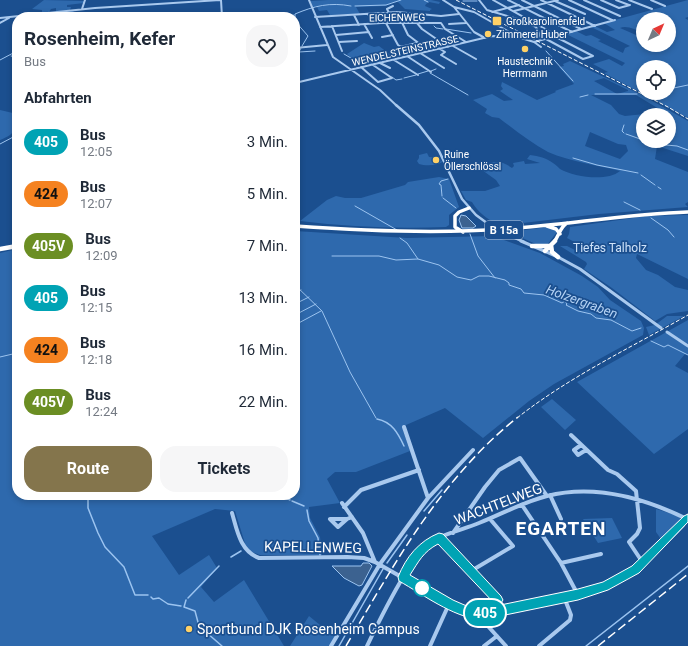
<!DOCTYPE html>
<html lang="de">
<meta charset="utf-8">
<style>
:root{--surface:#fff;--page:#f6f6f7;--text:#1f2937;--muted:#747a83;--accent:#84754c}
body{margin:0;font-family:Roboto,sans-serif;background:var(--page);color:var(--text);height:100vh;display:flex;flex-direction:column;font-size:15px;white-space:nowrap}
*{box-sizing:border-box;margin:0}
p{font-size:13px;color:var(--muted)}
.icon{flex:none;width:22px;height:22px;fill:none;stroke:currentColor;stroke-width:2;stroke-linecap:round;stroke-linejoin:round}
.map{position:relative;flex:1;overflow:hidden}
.side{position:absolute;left:12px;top:12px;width:288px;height:488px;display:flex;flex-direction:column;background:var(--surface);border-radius:16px;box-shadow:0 2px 6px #0003}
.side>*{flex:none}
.badge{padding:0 8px;border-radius:13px;font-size:14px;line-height:26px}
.needle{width:26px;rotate:44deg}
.tools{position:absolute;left:636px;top:12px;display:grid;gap:8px}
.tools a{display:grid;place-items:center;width:40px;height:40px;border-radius:50%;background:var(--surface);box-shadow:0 2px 6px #0003;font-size:20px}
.map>.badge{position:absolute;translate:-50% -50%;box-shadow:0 0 0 2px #fff}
h2{padding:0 12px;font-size:15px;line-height:36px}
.round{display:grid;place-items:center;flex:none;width:42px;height:42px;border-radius:16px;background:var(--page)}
.headline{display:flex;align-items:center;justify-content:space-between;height:68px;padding:0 12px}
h1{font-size:19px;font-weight:700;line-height:30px}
.action{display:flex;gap:8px;margin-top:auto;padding:8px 12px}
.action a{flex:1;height:46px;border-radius:16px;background:var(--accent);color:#fff;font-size:16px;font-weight:700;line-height:46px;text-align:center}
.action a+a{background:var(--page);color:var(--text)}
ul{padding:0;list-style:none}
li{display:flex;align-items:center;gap:12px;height:52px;padding:0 12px}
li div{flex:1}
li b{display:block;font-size:15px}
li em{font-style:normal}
li .badge{min-width:44px;font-weight:700;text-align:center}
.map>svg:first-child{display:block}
.green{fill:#2e69ad;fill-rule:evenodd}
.water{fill:#3c6290;stroke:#9cc4f0}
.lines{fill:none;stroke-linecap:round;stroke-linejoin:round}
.stream-far1{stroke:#9cc4f0;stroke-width:1}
.stream{stroke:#9cc4f0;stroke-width:1.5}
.minor-far3{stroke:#a9c9ee;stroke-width:2}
.minor-far2{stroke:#a9c9ee;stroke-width:2.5}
.minor-far1{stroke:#a9c9ee;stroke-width:3}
.minor{stroke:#a9c9ee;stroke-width:4}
.highway-far1{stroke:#fff;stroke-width:3.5}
.highway{stroke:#fff;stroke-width:4.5}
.rail-far1{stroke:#fff;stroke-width:1;stroke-dasharray:4 2;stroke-linecap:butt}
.rail{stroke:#fff;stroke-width:1.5;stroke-dasharray:9 4;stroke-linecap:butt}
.minor-bridge{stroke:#a9c9ee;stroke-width:2.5}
.line{fill:#00a3b4;stroke:#fff}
.poi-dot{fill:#ffd166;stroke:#1b4f8f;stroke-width:1.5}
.stop-dot{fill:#fff;stroke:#00a3b4;stroke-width:2}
.labels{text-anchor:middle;stroke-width:3.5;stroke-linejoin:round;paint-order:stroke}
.far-street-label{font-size:10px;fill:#fff;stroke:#1b4f8f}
.far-poi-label{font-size:10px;fill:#fff;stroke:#1b4f8f;text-anchor:start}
.shield{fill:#1b4f8f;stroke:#bbcadd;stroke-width:1}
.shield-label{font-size:11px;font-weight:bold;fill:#fff}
.park-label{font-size:12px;fill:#cfe3fa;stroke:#1b4f8f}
.water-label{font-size:13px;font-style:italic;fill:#b5d3f5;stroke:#1b4f8f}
.near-street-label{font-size:14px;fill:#fff;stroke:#1b4f8f}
.near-poi-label{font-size:14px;fill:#fff;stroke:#1b4f8f;text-anchor:start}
.near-district-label{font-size:19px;font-weight:bold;letter-spacing:1px;fill:#fff;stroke:#1b4f8f}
</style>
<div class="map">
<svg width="688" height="646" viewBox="0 0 688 646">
<rect width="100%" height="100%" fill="#1b4f8f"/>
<path class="green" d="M44,0L84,1V3L67,5V7H71L70,10H73L74,13L84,14L78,17H57L63,14V11L56,12V8L51,9L49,12L42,13V10L32,9Z
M328,0H431L440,2L439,4L429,2L426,4L425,6L432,9L430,10V11L405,9L398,2L390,3L391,4L385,6L356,7L360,14L330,15L327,10L319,11L317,7L337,4L313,7L310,1Z
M688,0V17L685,18L688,20V118L604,73L608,72L593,64L609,59L622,66L625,63L566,34L576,31L586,36L591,35L601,40L598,41L623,53L625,48L630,46L591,27L595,26L607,32L615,30L604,23ZM643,19H669V45H643V38L620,28C627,25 636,30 643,33ZM643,67H669V93H643Z
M364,43L374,47L379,46L396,59L365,66L350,60L351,58L347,54Z
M570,61L640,94L688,121V156L657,146L655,159L688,172V202L685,204L688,207L599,214L505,225C492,224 478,213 472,202L466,200L461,191H485L500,186L496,180L482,170L481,166C493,161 501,160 512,168L514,166L513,163L524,161L525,164L540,163L527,159L530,155C539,156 546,158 553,163C556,165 558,167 560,169C574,177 607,182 620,171C597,165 571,162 548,152C531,143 515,130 499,118L492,117L485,113L487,109L473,100L492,94L504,101L513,100L500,91L503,89L501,86L502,82L537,100L556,92L555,91L574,84L559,67L564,66L563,64ZM604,78L628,90V91L617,94L594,81ZM591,95H636L664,112L625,116L619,114L611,105ZM643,115H669V141H643ZM590,132L618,144L626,145L628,151L620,159L585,146Z
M0,110L17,114C17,130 15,134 0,140Z
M427,153L429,157L440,158L442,162C437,166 425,166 419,164L417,161L419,158V155Z
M439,177L449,179L459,207L449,215V225L446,227C397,229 349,227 300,221L327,200L336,196L345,198H361L405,185L408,182Z
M688,215V279L637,254L636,258L646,270L658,275L675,287L688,290V311L667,314L655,321L612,288L584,269L587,264L586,262L560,246H567L577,251L582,246L567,238L569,234L570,227L647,216Z
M548,227L552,228L557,232L547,245H538L509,232Z
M295,231L407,238L493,236L540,253L582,276L598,287L610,300L641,321L644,328L643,335L554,384L529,401L483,438L445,408L406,425L403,430L410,451L356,472H335L327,479L340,503L309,507L310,518L320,537L322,555H260L247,550L235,511L215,509L152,536L179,575L209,555L217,568L201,587L214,602L244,580L284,646H0V253L17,249V495H295Z
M667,316H684L649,335L646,327L655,325Z
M688,320V355L685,354L675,366L688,373V429L654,454L577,382Z
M552,399L576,420L565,430L541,407Z
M656,509L679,516L682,523L663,542L656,532Z
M612,518L622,538L598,543L583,519Z
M309,616L336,638L331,646H290Z"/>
<path class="water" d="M461,215L466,216L476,226L473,228H462L459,220Z
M363,563H369L372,566L362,585L359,586L344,578L332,566H361Z"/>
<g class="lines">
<path class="stream-far1" d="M424,0L428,2
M463,1H477
M355,6L386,5L401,0
M289,17L294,15
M295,17V14C314,6 330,2 351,6
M295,21L308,36L302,46
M434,26L436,28L443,29
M446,29L471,33
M301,48L299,52L315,51
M546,51L573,81
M344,54L363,65
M11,56L17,57
M0,60L17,51
M431,71L436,69
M430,73L468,95
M418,74L428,71
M392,77L396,80L402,79
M404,78L416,75
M669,89L688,85
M595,94H637
M580,97L588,95
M624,125L622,131L624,133
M626,134L643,140
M645,141L651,143
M0,144L17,135
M655,144L677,146L688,150
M573,158L597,165L638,173
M641,175L655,185
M658,187L661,189
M442,196L441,185L439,184L441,181L448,179
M443,198L456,208
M624,202L640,210
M355,206L397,230
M651,218L668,230L674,237
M470,234L478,256L495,278
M400,238L407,243L418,259
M332,256H379L396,260L418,259L439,265L457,277L471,280L479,276H489L505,280L509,283V285L521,289L524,293L544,295L562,303L565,301L567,304L566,305L578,311L591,314L596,318L611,320L632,331L641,328
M295,285L322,311L350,372L376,418
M295,293L301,290
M295,304L309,297
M295,315L316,304
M295,325L321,311
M651,341L664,347L668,345L688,355
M0,357L17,353"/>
<path class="stream" d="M377,419C392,422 398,433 404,446
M88,495V508L98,533L105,547L124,567L135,595H148
M281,495L290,500
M292,501L304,506
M307,510L309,521L318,538L320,555
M424,511L442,490
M231,557L241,551
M387,563L407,535
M151,597L153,599L159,598L168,604L181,606
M188,598L219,566
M186,600L184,607L195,611L199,626L222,646
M339,646L383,569
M586,646L688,566"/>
<path class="minor-far3" d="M221,0L222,17
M309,0L333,57L380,90L397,106
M443,0L454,7L474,32L485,38
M479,0L487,10L521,20L536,27L542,40
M493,0L558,36
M508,0L572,32
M522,0L581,29
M541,0L595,26
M569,0L612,20
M584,0L620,16
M601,0L619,8L630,5
M616,0L629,5
M629,0L652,9
M651,0L665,6
M555,1L585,14
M454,7L474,12L518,37L534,42L615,20
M82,9L85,0
M514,11L558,0
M397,12L408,35L429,51
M492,12L519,5
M382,13L388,23
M389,13L387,9L393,6
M368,14L372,21
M354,15L359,25
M315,17L397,12L441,16L459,14
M0,18L95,8L220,0
M0,23L9,18
M386,23L398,45L413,55
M417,23L422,29L448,47
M364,24L372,38
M449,24L466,23
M332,26L342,51
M320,27L381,23H441L445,29L466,42
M336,35L369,32
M382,37L393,35
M546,39L583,59L593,56L556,37
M339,42L357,41
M534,42L541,47
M453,46L476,59
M400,47L417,43
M295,48L327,45
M440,49L445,52L441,55L456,64
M420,53L444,68
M407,56L431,72
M394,60L418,75
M380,63L390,68
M361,67L378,82L392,78L373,65
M295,83L492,36L518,37"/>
<path class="minor-far2" d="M396,105L419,125L439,151L462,199L476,215L491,226
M504,233L524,242"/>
<path class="minor-far1" d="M521,241L558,257L580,269L661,328
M667,332L688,346"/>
<path class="minor" d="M404,427L428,498
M571,435L608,470L617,474L636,491L640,528L637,534L629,542L643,563
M581,445L574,450L578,455L586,450
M550,495L561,519
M342,503L363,533L375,562L449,604L469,613L481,614C533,604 591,600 636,569C654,557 668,540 683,525L687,519
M522,505L561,563L578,595
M344,507L361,490L419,470
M232,513C237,530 240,551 259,558L347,557L364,558L375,562
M330,519H347L338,527Z
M347,519L352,517
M453,533L485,487L499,470L520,458L547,496
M439,538L506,609
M561,563L601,554
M471,571L513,546L490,519
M481,614L486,624L506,646
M331,646L380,564L428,498L473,450
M367,646C379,621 391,597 405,574C410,567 414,557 419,551C434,535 460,531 479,523C502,514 523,502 547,496C594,484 644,498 687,519
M430,646L449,604
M484,646L497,636
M539,646L570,620L571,615L564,597"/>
<path class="highway-far1" d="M295,226C365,231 434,234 504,229C566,225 626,214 688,212
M547,226L556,229L560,234
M463,232L455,227V216L459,212L469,208
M554,242C559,236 560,227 567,223"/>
<path class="highway" d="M551,245L552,252L558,257
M532,246H550
M0,249L17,246
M545,251L555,241"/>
<path class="rail-far1" d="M456,0L668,107L688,119
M517,418C569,377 630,348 688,315"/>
<path class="rail" d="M346,646C395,563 441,478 518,417
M598,646L688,574"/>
<path class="minor-bridge" d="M491,226L504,233"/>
</g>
<path class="line" d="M688,514V522L639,573L608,590L578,600L481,620C451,616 424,595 399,581L398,577C406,557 419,541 439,533L443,534L501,596L503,600L501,603L497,605L494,603L438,544C423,552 419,561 410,575L453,600L469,607L481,609L578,589L603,582L632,566L684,516Z"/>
<g class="poi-dot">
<rect x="492" y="16" width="10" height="10" rx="2"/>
<circle cx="488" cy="34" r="4"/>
<circle cx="525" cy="49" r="4"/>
<circle cx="436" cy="160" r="4"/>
<circle cx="189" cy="629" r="4"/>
</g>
<circle class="stop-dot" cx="422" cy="588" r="8"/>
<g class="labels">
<g class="far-street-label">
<text transform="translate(397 17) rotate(-1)" y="4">EICHENWEG</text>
<text transform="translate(405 50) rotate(-13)" y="4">WENDELSTEINSTRASSE</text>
</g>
<g class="far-poi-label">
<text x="506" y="25">Großkarolinenfeld</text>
<text x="496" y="38">Zimmerei Huber</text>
<text x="525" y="65" text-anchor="middle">Haustechnik<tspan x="525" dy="12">Herrmann</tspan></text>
<text x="444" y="158">Ruine<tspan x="444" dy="12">Öllerschlössl</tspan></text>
</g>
<rect class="shield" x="485" y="221" width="38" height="18" rx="3"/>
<g class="shield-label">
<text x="504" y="234">B 15a</text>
</g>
<g class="park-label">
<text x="610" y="252">Tiefes Talholz</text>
</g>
<g class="water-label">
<text transform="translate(582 301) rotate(20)" y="5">Holzergraben</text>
</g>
<g class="near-street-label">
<text transform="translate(498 504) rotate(-21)" y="5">WACHTELWEG</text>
<text transform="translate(313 547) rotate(1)" y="5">KAPELLENWEG</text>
</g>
<g class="near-poi-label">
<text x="197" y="634">Sportbund DJK Rosenheim Campus</text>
</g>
<g class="near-district-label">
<text x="561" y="535">EGARTEN</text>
</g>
</g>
</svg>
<div class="tools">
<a><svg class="needle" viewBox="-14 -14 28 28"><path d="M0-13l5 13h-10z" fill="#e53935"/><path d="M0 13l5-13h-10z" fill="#747a83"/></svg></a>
<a><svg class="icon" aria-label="locate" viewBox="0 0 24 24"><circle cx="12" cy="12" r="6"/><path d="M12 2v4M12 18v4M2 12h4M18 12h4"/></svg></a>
<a><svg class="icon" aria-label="layers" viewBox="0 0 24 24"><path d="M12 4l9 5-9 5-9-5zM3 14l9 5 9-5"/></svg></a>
</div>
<b class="badge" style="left:485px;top:613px;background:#00a3b4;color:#fff">405</b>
<section class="side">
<div class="headline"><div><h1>Rosenheim, Kefer</h1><p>Bus</p></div><a class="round"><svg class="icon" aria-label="heart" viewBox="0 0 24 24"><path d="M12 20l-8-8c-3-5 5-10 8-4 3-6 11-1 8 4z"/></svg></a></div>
<h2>Abfahrten</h2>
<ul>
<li><span class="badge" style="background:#00a3b4;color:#fff">405</span><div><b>Bus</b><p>12:05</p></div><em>3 Min.</em></li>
<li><span class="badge" style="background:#f58220;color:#111">424</span><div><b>Bus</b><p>12:07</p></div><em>5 Min.</em></li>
<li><span class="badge" style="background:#6b8e23;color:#fff">405V</span><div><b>Bus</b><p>12:09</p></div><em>7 Min.</em></li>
<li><span class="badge" style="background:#00a3b4;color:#fff">405</span><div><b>Bus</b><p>12:15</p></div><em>13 Min.</em></li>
<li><span class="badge" style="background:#f58220;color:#111">424</span><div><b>Bus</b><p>12:18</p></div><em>16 Min.</em></li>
<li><span class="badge" style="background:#6b8e23;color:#fff">405V</span><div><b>Bus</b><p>12:24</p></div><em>22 Min.</em></li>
</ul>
<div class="action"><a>Route</a><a>Tickets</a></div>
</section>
</div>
